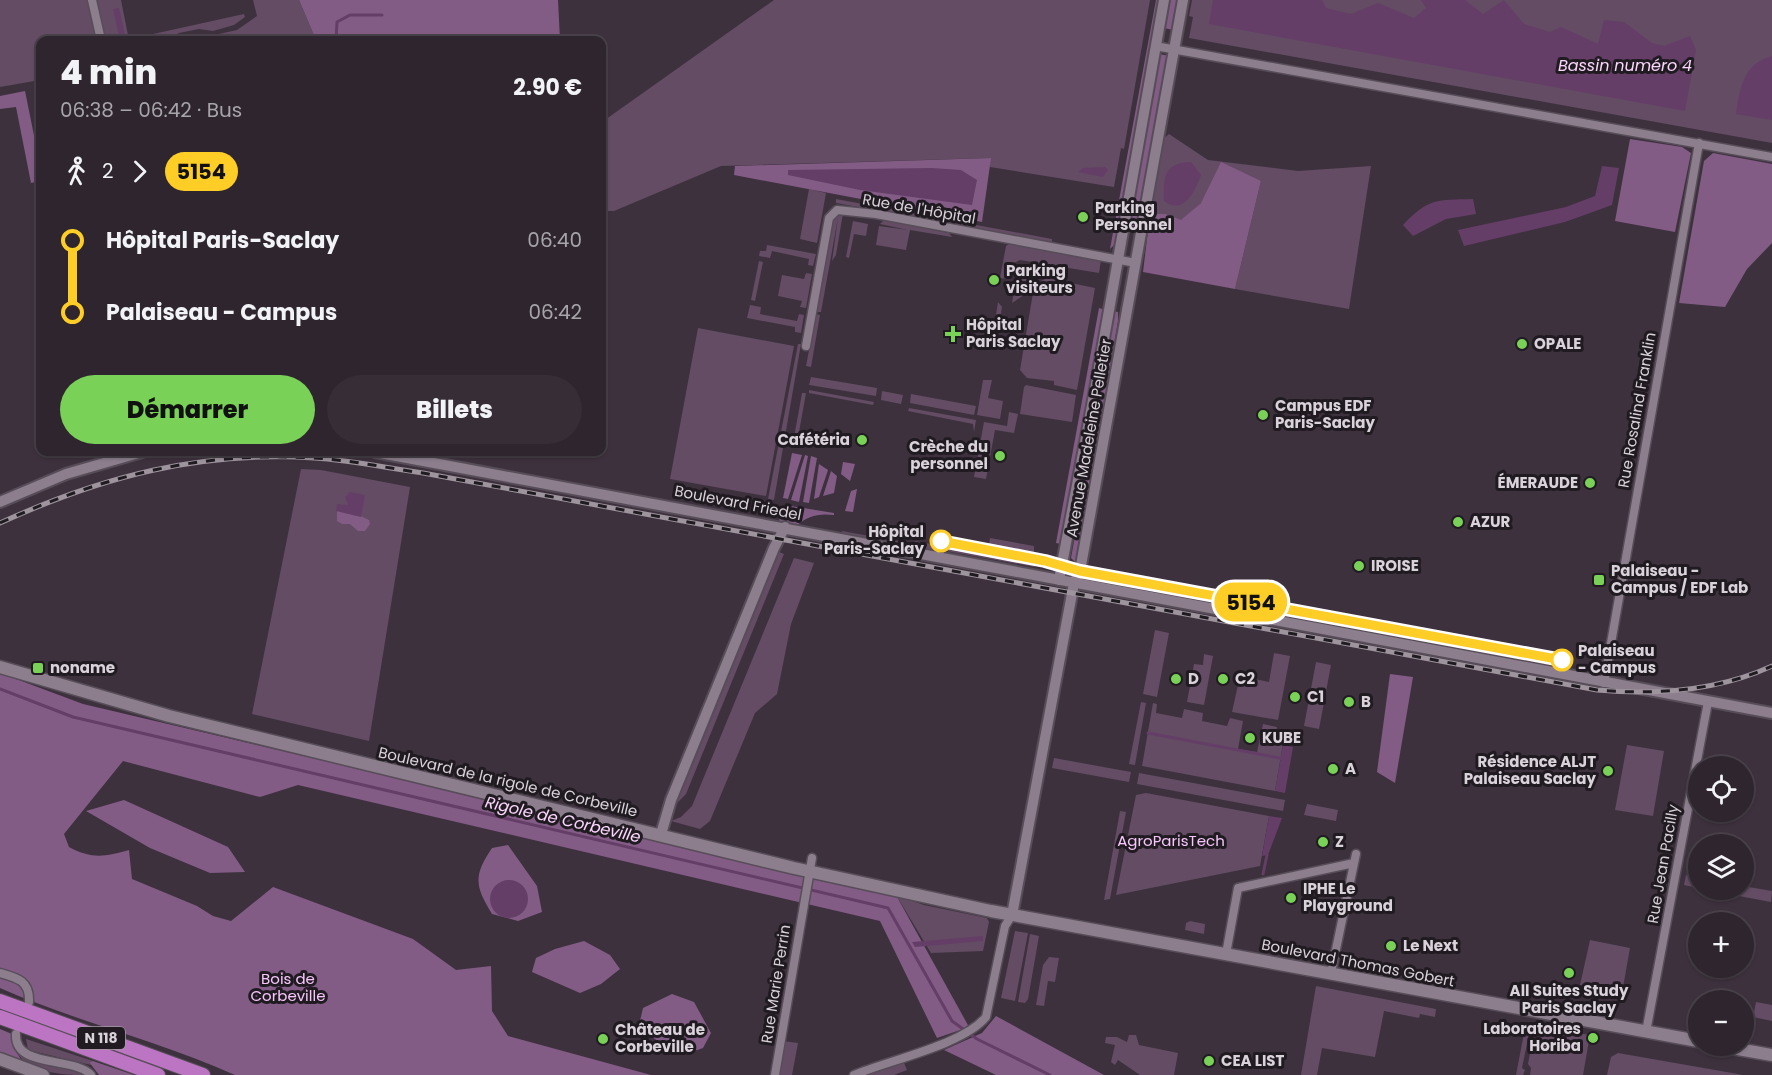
<!DOCTYPE html>
<html lang="fr">
<meta charset="utf-8">
<style>
:root{--surface:#2e252e;--page:#362d36;--text:#f1f3f6;--muted:#a7a5aa;--line:#49424a;--accent:#79d157}
body{margin:0;font-family:Poppins,sans-serif;background:var(--page);color:var(--text);height:100vh;display:flex;flex-direction:column;font-size:22px;white-space:nowrap}
*{box-sizing:border-box;margin:0}
p{font-size:20px;color:var(--muted)}
.icon{flex:none;width:33px;height:33px;fill:none;stroke:currentColor;stroke-width:2;stroke-linecap:round;stroke-linejoin:round}
.map{position:relative;flex:1;overflow:hidden}
.drawer{position:absolute;left:36px;top:36px;width:570px;height:420px;display:flex;flex-direction:column;background:var(--surface);border-radius:12px;box-shadow:0 2px 4px #0004,0 0 0 2px var(--line)}
.drawer>*{flex:none}
.badge{padding:0 12px;border-radius:20px;font-size:21px;line-height:39px}
.buttons{position:absolute;left:1688px;top:756px;display:grid;gap:12px}
.buttons a{display:grid;place-items:center;width:66px;height:66px;border-radius:50%;background:var(--surface);box-shadow:0 2px 4px #0004,0 0 0 2px var(--line);font-size:30px}
.map>.badge{position:absolute;translate:-50% -50%;box-shadow:0 0 0 3px #fff}
.legs{display:flex;align-items:center;gap:9px;height:66px;padding:0 24px;font-size:20px}
.legs p{margin-inline-start:auto}
.overview{display:flex;align-items:center;justify-content:space-between;height:102px;padding:0 24px}
h1{font-size:33px;font-weight:800;line-height:45px}
.button{display:flex;gap:12px;margin-top:auto;padding:12px 24px}
.button a{flex:1;height:69px;border-radius:36px;background:var(--accent);color:#111;font-size:24px;font-weight:800;line-height:69px;text-align:center}
.button a+a{background:var(--page);color:var(--text)}
ul{padding:0 24px;list-style:none}
li{display:flex;align-items:center;gap:21px;height:72px;font-size:22px}
li i{display:grid;place-items:center;width:9px;height:100%;margin:0 8px;background:currentColor}
li i::after{content:'';width:15px;height:15px;margin:-8px;border:4px solid;border-radius:50%;background:var(--surface)}
li p{margin-inline-start:auto}
li:first-child i{background:linear-gradient(#0000 50%,currentColor 0)}
li:last-child i{background:linear-gradient(currentColor 50%,#0000 0)}
.map>svg:first-child{display:block}
.green{fill:#634c64}
.forest{fill:#835c86}
.water{fill:#643e67}
.lines{fill:none;stroke-linecap:round;stroke-linejoin:round}
.stream{stroke:#643e67;stroke-width:3}
.minor-casing{stroke:#574d58;stroke-width:11}
.tertiary-casing{stroke:#574d58;stroke-width:14}
.secondary-casing{stroke:#574d58;stroke-width:15}
.trunk-casing{stroke:#574d58;stroke-width:16}
.minor{stroke:#8c7e8d;stroke-width:8}
.tertiary{stroke:#8c7e8d;stroke-width:10}
.secondary{stroke:#8c7e8d;stroke-width:12}
.trunk{stroke:#bc75c2;stroke-width:14}
.rail-casing{stroke:#9e949e;stroke-width:5}
.rail{stroke:#201b21;stroke-width:3;stroke-dasharray:9;stroke-linecap:butt}
.line-1-casing{stroke:#fff;stroke-width:14}
.line-1{stroke:#fece26;stroke-width:9}
.poi-dot{fill:#79d157;stroke:#201b21;stroke-width:2}
.stop-1-dot{fill:#fff;stroke:#fece26;stroke-width:3}
.labels{text-anchor:middle;stroke-width:6;stroke-linejoin:round;paint-order:stroke}
.shield{fill:#201b21;stroke:#a29ba2;stroke-width:1.5}
.shield-label{font-size:14px;font-weight:bold;fill:#dad2da}
.poi-label{font-size:15px;font-weight:bold;fill:#dad2da;stroke:#201b21;text-anchor:start}
.street-label{font-size:15px;fill:#dad2da;stroke:#201b21}
.stop-label{font-size:15px;font-weight:bold;fill:#dad2da;stroke:#201b21;text-anchor:end}
.park-label{font-size:15px;fill:#f7c6fb;stroke:#201b21}
.water-label{font-size:16px;font-style:italic;fill:#fbd6fd;stroke:#201b21}
</style>
<div class="map">
<svg width="1772" height="1075" viewBox="0 0 1772 1075">
<rect width="100%" height="100%" fill="#3d313e"/>
<path class="green" d="M0,0H89L97,40H40V80L0,87Z
M97,0H121L129,40H105Z
M253,0H299L316,40H249L247,37L224,40L213,39L214,35L237,30L257,16Z
M774,0H1150L1124,149L1121,148L1114,187L990,167V158L721,166L614,211H602V122Z
M1192,0H1772V143L1189,38L1193,17L1189,16Z
M244,14L245,17L234,25L213,31L199,29L179,33L166,40H142L144,36Z
M1169,134L1208,160L1298,171L1371,166L1349,309L1235,289L1261,181L1201,203L1181,221L1166,214H1150L1163,139Z
M809,189L826,193L817,243L800,239Z
M836,199L1052,239V242L836,203Z
M843,213L836,255L832,261L838,218L821,312H817L833,220L837,214Z
M884,220L949,233L952,237L910,230L906,250L876,245L879,226L908,230L880,224Z
M853,221L868,224L866,236L854,234L849,258L846,257Z
M1009,244L1101,260L1099,273L1020,260L1012,264L1007,279L1000,278L1006,246Z
M767,245L816,254L813,266L808,265L809,259L772,251L770,258L759,256L760,251H766Z
M759,261L763,262L755,301L751,300Z
M1021,268L1038,271L1029,277L1027,293L1012,303L1017,272Z
M806,273L812,274L806,308L800,307L802,301L778,296L782,275L804,279Z
M1047,278L1095,288L1077,390L1054,385V381L1027,378L1020,370L1034,287L1037,283Z
M998,302L1002,307L998,332L993,334Z
M750,305L761,307L760,314L797,321L799,314L804,315L801,333L795,332V327L747,318Z
M816,314L820,315L811,367L806,366Z
M698,328L794,346L766,496L670,479Z
M798,344H801L774,500L768,499Z
M811,377L877,388L876,396L809,385Z
M983,380H992L988,398L1003,401L1000,419L977,415Z
M1026,385L1076,395L1072,422L1020,414L1024,387Z
M809,390L874,402L873,405L809,393Z
M882,391L903,395L901,404L881,400Z
M802,393H806L797,443H793Z
M911,394L976,406L974,415L910,403Z
M909,408L976,420L974,432L973,424L908,411Z
M1009,412L1018,414L1014,433L995,430L986,479L974,477L984,422L1007,426Z
M301,469L321,470L410,487L369,741L252,714Z
M842,531L907,543L906,547L841,535Z
M990,538L1034,546V552L989,544Z
M915,541L1036,564L1035,567L946,551L914,548Z
M777,551L784,554L686,794L676,804Z
M794,558L814,563L791,624L777,694L755,713L710,821L700,829L671,821L681,817L692,806Z
M1155,630L1169,633L1157,697L1143,694Z
M1274,653L1290,656L1278,720L1232,712L1240,676L1269,682Z
M1204,654L1213,656L1204,705L1187,702L1194,664L1203,665Z
M1316,662L1331,665L1319,729L1304,726Z
M1141,702L1146,703L1135,765L1129,764Z
M1153,703L1157,704L1156,713L1182,718L1184,709L1203,713L1202,721L1227,726L1230,718L1243,721L1238,749L1257,752L1263,724L1277,727L1275,738L1283,744L1275,791L1142,766Z
M1627,745L1664,751L1653,816L1615,810Z
M1054,758L1131,772L1129,782L1052,768Z
M1139,773L1285,800L1283,811L1137,784Z
M1146,793L1269,816L1260,866L1116,895L1136,795Z
M1307,804L1338,810L1336,821L1304,815Z
M1120,811L1126,812L1110,899L1104,900Z
M1686,875L1698,877V888L1684,885Z
M1743,886L1772,891L1771,902L1707,890H1743Z
M896,895L924,905L987,918L989,922L983,951L931,953Z
M1190,921L1205,924L1204,934L1185,930L1186,923Z
M1015,931L1028,933L1015,1001L1001,998Z
M1030,934L1039,936L1028,999L1025,1003L1018,1002Z
M1590,940L1630,948L1622,993L1580,985Z
M1049,957L1059,958L1055,982L1048,981L1044,1006L1036,1005L1043,965Z
M1316,986L1436,1009L1435,1017L1420,1014L1419,1018L1384,1011L1375,1057L1322,1048L1317,1075H1301Z
M1756,1002L1772,1005V1021L1753,1017Z
M1535,1026L1590,1035L1583,1075H1530L1531,1068L1528,1064Z
M1525,1028L1530,1029L1522,1068L1525,1070L1523,1075H1516Z
M1129,1035H1136L1139,1045L1178,1053L1174,1075H1140L1118,1060L1115,1065L1111,1062L1115,1045L1105,1043L1106,1037H1117L1127,1042Z
M26,1039L93,1061L89,1062L91,1065L28,1050Z
M783,1041L798,1043L792,1075H777Z
M17,1053L30,1059L81,1071L85,1075C63,1075 30,1073 17,1053Z
M1618,1053L1738,1074L1742,1075H1607L1611,1057Z
M902,1058L907,1070L894,1075H859Z"/>
<path class="forest" d="M299,0H558L560,40H316Z
M1156,0H1160L1117,242L1110,249Z
M1169,0H1179L1173,30L1164,28Z
M1159,54L1170,56L1137,231L1127,230Z
M25,91L40,165V181L31,183L16,107L0,109V96Z
M1630,139L1682,147L1691,153L1675,232L1615,221Z
M1713,153L1772,164V243L1747,269L1725,307L1679,303L1704,161Z
M991,158L982,222L734,175L735,166Z
M1221,162L1261,181L1235,289L1143,272L1150,214H1166L1181,220L1201,203Z
M1099,308L1105,310L1061,544L1056,543Z
M1113,311L1118,312V321L1078,558L1075,562L1071,558L1082,497V477Z
M792,453L802,455L788,499L783,498Z
M805,455L808,456L799,502L791,500Z
M811,456L817,458L809,503L803,502Z
M843,462L855,464L850,481L841,474Z
M819,464L828,470L819,497L814,499Z
M831,471L837,476L834,493L823,496Z
M857,489L853,512L845,511L851,491Z
M791,506L834,513V515C818,513 808,516 796,526L779,522L781,509Z
M346,509L369,520L370,524L365,531H358L350,524H342L337,521V511Z
M0,673L83,704L896,895L969,1027L937,1038L880,921L298,785L260,797L123,761L64,834L69,847C91,859 105,857 129,850L132,879L197,906L213,916L231,921L273,887L413,939L456,970L491,966L492,1011L508,1036L651,1075H235C159,1041 77,1022 0,988Z
M1390,674L1413,677L1395,783L1377,772Z
M124,800L228,847L245,872L210,873L150,848L86,811Z
M508,845L537,886L542,912L518,921L492,914C475,886 473,876 492,848Z
M584,941L610,955L620,969L601,984L580,993L532,972L536,958L555,949Z
M672,994L694,1002L711,1033L703,1048C675,1059 660,1044 639,1025L643,1008Z
M996,1016L1104,1075H996L944,1050L982,1033Z
M0,1029L12,1034L13,1047L22,1061L0,1053Z
M93,1061L134,1075H99L89,1062Z"/>
<path class="water" d="M1213,0H1322L1326,8L1351,14L1378,3L1414,18L1426,8L1421,0H1465L1483,14L1504,0L1524,24L1550,32L1561,27L1598,44L1604,20L1624,22L1652,43L1664,46L1690,36L1696,50L1685,111L1209,24Z
M119,8L126,40H120L113,9Z
M1772,56V120L1736,114C1740,88 1743,64 1772,56Z
M1191,162L1201,175C1195,191 1184,216 1164,201C1163,177 1164,163 1191,162Z
M1602,166L1619,168L1612,205L1565,222L1464,246L1458,230L1566,207L1595,196Z
M1105,167L1108,170L1103,177L1078,172L1083,168Z
M932,168L961,170L977,180L972,205L860,190L788,175V170Z
M1473,199L1476,214L1446,219L1413,236L1403,225C1428,198 1437,200 1473,199Z
M350,492L365,495L361,517L336,511L337,504L348,505L345,497Z
M1283,745L1293,747L1285,793L1275,791Z
M1269,816L1282,818L1268,855L1262,856Z
M490 899a19 19 0 1 1 38 0a19 19 0 1 1-38 0Z
M983,936V941L915,947L912,942Z"/>
<g class="lines">
<path class="stream" d="M336,40L337,22L350,15H382
M0,689L73,717L888,908L952,1021L977,1039L1050,1075
M1148,733L1285,759
M1263,874L1267,855"/>
<defs>
<path id="minor" d="M92,0L101,40
M1155,46L1772,157
M806,346L829,218L837,210L876,214L1136,263
M1604,683L1699,143
M1226,954L1238,888L1354,863
M0,973C18,978 30,981 29,1002
M1331,973L1356,854
M1646,1032L1708,702
M16,1034C14,1069 74,1056 91,1075
M775,1075L812,858
M854,1075C889,1060 963,1045 986,1017L1005,926L1012,915"/>
<path id="tertiary" d="M375,452L1772,713
M0,502L66,474L142,452
M1059,580L1094,395L1164,0
M661,834L671,800L774,548L785,527
M1012,915L1074,583L1080,571L1183,0"/>
<path id="secondary" d="M0,667L169,716L794,868L991,911L1698,1041
M1721,1046L1772,1055
M0,1059L43,1075"/>
<path id="trunk" d="M0,1001L203,1075
M0,1017L158,1075"/>
</defs>
<use href="#minor" class="minor-casing"/>
<use href="#tertiary" class="tertiary-casing"/>
<use href="#secondary" class="secondary-casing"/>
<use href="#trunk" class="trunk-casing"/>
<use href="#minor" class="minor"/>
<use href="#tertiary" class="tertiary"/>
<use href="#secondary" class="secondary"/>
<use href="#trunk" class="trunk"/>
<defs>
<path id="rail" d="M0,523C103,476 200,451 314,458C350,460 387,468 423,473L1597,690C1655,695 1718,691 1772,666"/>
</defs>
<use href="#rail" class="rail-casing"/>
<use href="#rail" class="rail"/>
</g>
<g class="lines">
<defs>
<path id="line-1" d="M941,541L1045,561L1080,571L1562,660"/>
</defs>
<use href="#line-1" class="line-1-casing"/>
<use href="#line-1" class="line-1"/>
</g>
<g class="poi-dot">
<circle cx="1083" cy="217" r="6"/>
<circle cx="994" cy="280" r="6"/>
<path d="M950 325h6v6h6v6h-6v6h-6v-6h-6v-6h6z"/>
<circle cx="1522" cy="344" r="6"/>
<circle cx="1263" cy="415" r="6"/>
<circle cx="862" cy="440" r="6"/>
<circle cx="1000" cy="456" r="6"/>
<circle cx="1590" cy="483" r="6"/>
<circle cx="1458" cy="522" r="6"/>
<circle cx="1359" cy="566" r="6"/>
<rect x="1593" y="574" width="12" height="12" rx="3"/>
<rect x="32" y="662" width="12" height="12" rx="3"/>
<circle cx="1176" cy="679" r="6"/>
<circle cx="1223" cy="679" r="6"/>
<circle cx="1295" cy="697" r="6"/>
<circle cx="1349" cy="702" r="6"/>
<circle cx="1250" cy="738" r="6"/>
<circle cx="1333" cy="769" r="6"/>
<circle cx="1608" cy="771" r="6"/>
<circle cx="1323" cy="842" r="6"/>
<circle cx="1291" cy="898" r="6"/>
<circle cx="1391" cy="946" r="6"/>
<circle cx="1569" cy="973" r="6"/>
<circle cx="1593" cy="1038" r="6"/>
<circle cx="603" cy="1039" r="6"/>
<circle cx="1209" cy="1061" r="6"/>
</g>
<g class="stop-1-dot">
<circle cx="941" cy="541" r="10"/>
<circle cx="1562" cy="660" r="10"/>
</g>
<g class="labels">
<rect class="shield" x="77" y="1027" width="48" height="22" rx="4.5"/>
<g class="shield-label">
<text x="101" y="1043">N 118</text>
</g>
<g class="poi-label">
<text x="1095" y="213">Parking<tspan x="1095" dy="17">Personnel</tspan></text>
<text x="1006" y="276">Parking<tspan x="1006" dy="17">visiteurs</tspan></text>
<text x="966" y="330">Hôpital<tspan x="966" dy="17">Paris Saclay</tspan></text>
<text x="1534" y="349">OPALE</text>
<text x="1275" y="411">Campus EDF<tspan x="1275" dy="17">Paris-Saclay</tspan></text>
<text x="850" y="445" text-anchor="end">Cafétéria</text>
<text x="988" y="452" text-anchor="end">Crèche du<tspan x="988" dy="17">personnel</tspan></text>
<text x="1578" y="488" text-anchor="end">ÉMERAUDE</text>
<text x="1470" y="527">AZUR</text>
<text x="1371" y="571">IROISE</text>
<text x="1611" y="576">Palaiseau -<tspan x="1611" dy="17">Campus / EDF Lab</tspan></text>
<text x="50" y="673">noname</text>
<text x="1188" y="684">D</text>
<text x="1235" y="684">C2</text>
<text x="1307" y="702">C1</text>
<text x="1361" y="707">B</text>
<text x="1262" y="743">KUBE</text>
<text x="1596" y="767" text-anchor="end">Résidence ALJT<tspan x="1596" dy="17">Palaiseau Saclay</tspan></text>
<text x="1345" y="774">A</text>
<text x="1335" y="847">Z</text>
<text x="1303" y="894">IPHE Le<tspan x="1303" dy="17">Playground</tspan></text>
<text x="1403" y="951">Le Next</text>
<text x="1569" y="996" text-anchor="middle">All Suites Study<tspan x="1569" dy="17">Paris Saclay</tspan></text>
<text x="1581" y="1034" text-anchor="end">Laboratoires<tspan x="1581" dy="17">Horiba</tspan></text>
<text x="615" y="1035">Château de<tspan x="615" dy="17">Corbeville</tspan></text>
<text x="1221" y="1066">CEA LIST</text>
</g>
<g class="street-label">
<text transform="translate(919 209) rotate(10)" y="5">Rue de l'Hôpital</text>
<text transform="translate(1637 410) rotate(-80)" y="5">Rue Rosalind Franklin</text>
<text transform="translate(1089 438) rotate(-80)" y="5">Avenue Madeleine Pelletier</text>
<text transform="translate(738 503) rotate(11)" y="5">Boulevard Friedel</text>
<text transform="translate(508 782) rotate(13)" y="5">Boulevard de la rigole de Corbeville</text>
<text transform="translate(1663 864) rotate(-80)" y="5">Rue Jean Pacilly</text>
<text transform="translate(1358 963) rotate(11)" y="5">Boulevard Thomas Gobert</text>
<text transform="translate(776 984) rotate(-81)" y="5">Rue Marie Perrin</text>
</g>
<g class="stop-label">
<text x="924" y="537">Hôpital<tspan x="924" dy="17">Paris-Saclay</tspan></text>
<text x="1578" y="656" text-anchor="start">Palaiseau<tspan x="1578" dy="17">- Campus</tspan></text>
</g>
<g class="park-label">
<text x="1171" y="846">AgroParisTech</text>
<text x="288" y="984">Bois de<tspan x="288" dy="17">Corbeville</tspan></text>
</g>
<g class="water-label">
<text x="1625" y="71">Bassin numéro 4</text>
<text transform="translate(563 819) rotate(13)" y="6">Rigole de Corbeville</text>
</g>
</g>
</svg>
<div class="buttons">
<a><svg class="icon" aria-label="locate" viewBox="0 0 24 24"><circle cx="12" cy="12" r="6"/><path d="M12 2v4M12 18v4M2 12h4M18 12h4"/></svg></a>
<a><svg class="icon" aria-label="layers" viewBox="0 0 24 24"><path d="M12 4l9 5-9 5-9-5zM3 14l9 5 9-5"/></svg></a>
<a>+</a>
<a>−</a>
</div>
<b class="badge" style="left:1251px;top:602px;background:#fece26;color:#111">5154</b>
<section class="drawer">
<div class="overview"><div><h1>4 min</h1><p>06:38 – 06:42 · Bus</p></div><b>2.90 €</b></div>
<div class="legs"><svg class="icon" aria-label="walk" viewBox="0 0 24 24"><circle cx="13" cy="4" r="2"/><path d="M13 8l-2 6 4 7M11 14l-3 7M7 12l3-4h3l4 4"/></svg>2<svg class="icon" aria-label="forward" viewBox="0 0 24 24"><path d="M9 5l7 7-7 7"/></svg><b class="badge" style="background:#fece26;color:#111">5154</b></div>
<ul>
<li><i style="color:#fece26"></i><b>Hôpital Paris-Saclay</b><p>06:40</p></li>
<li><i style="color:#fece26"></i><b>Palaiseau - Campus</b><p>06:42</p></li>
</ul>
<div class="button"><a>Démarrer</a><a>Billets</a></div>
</section>
</div>
